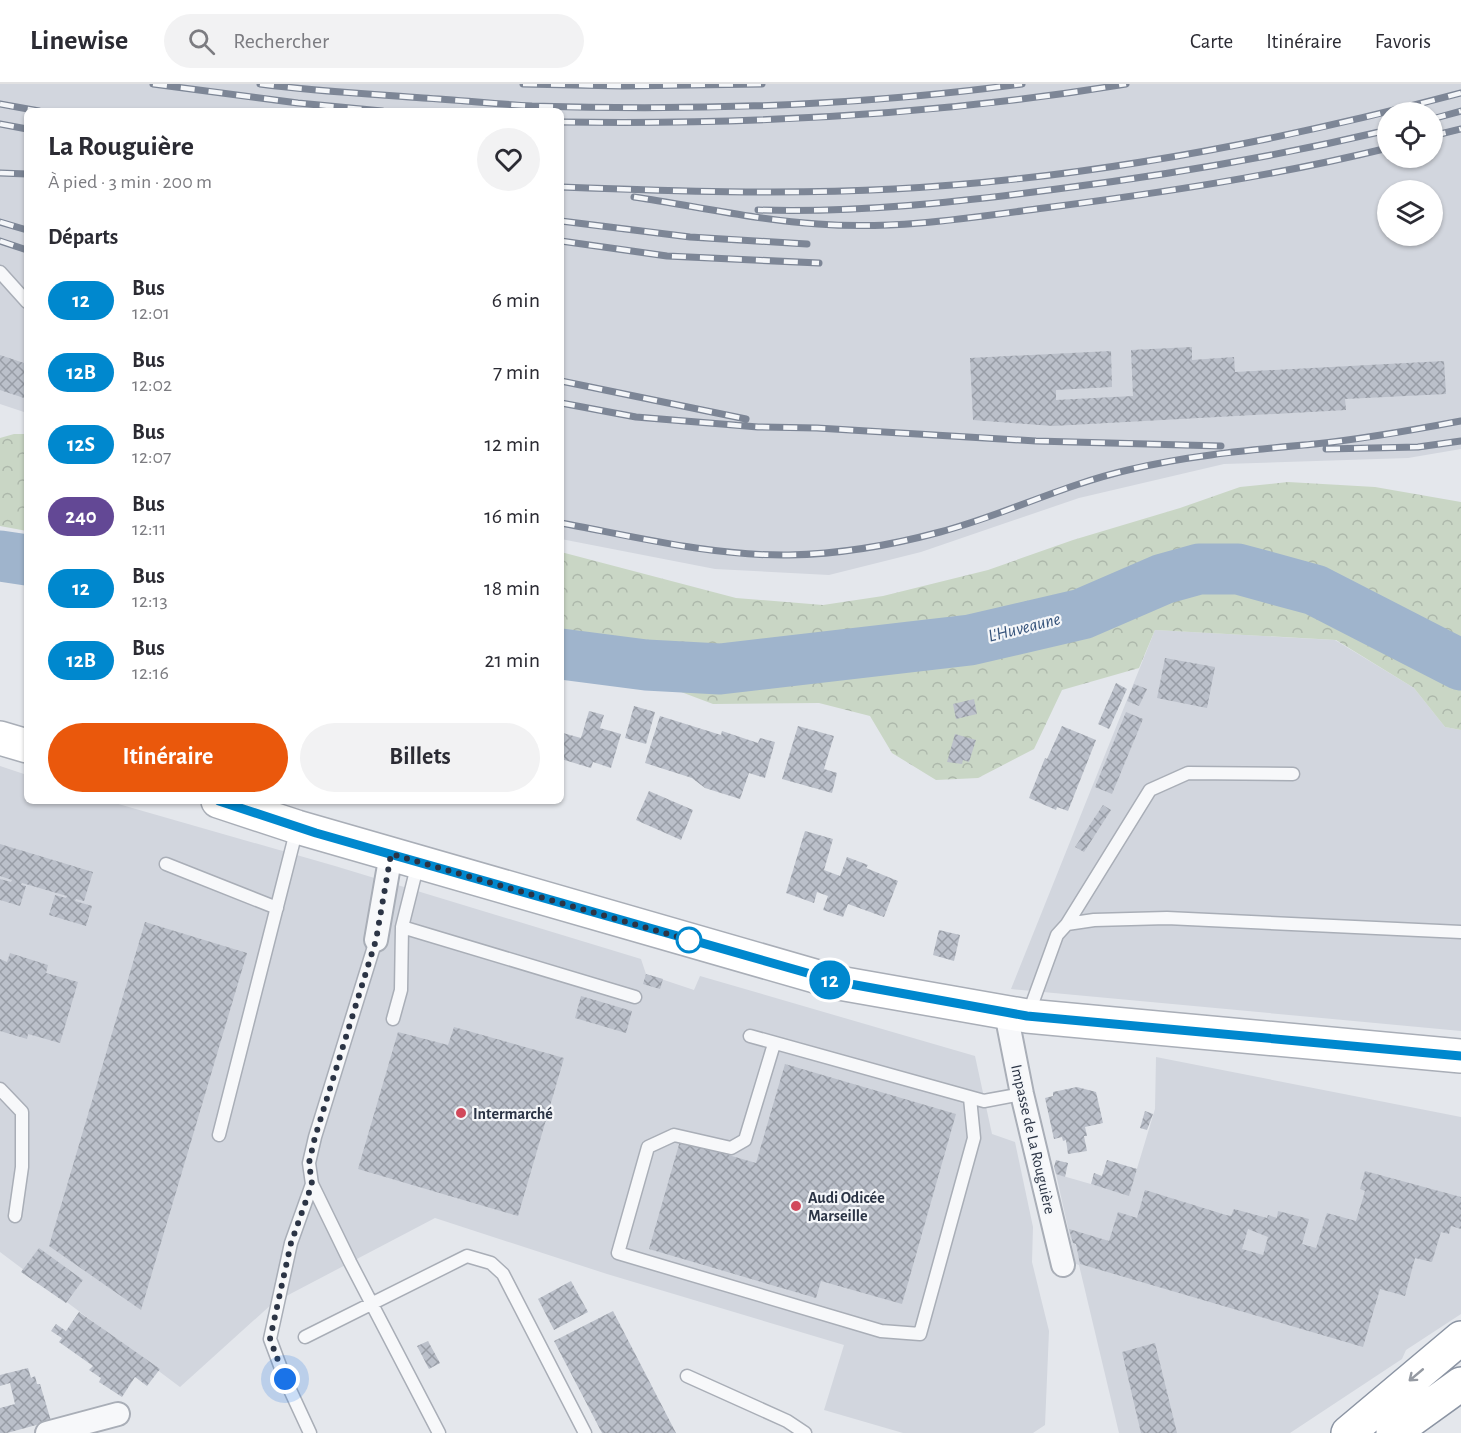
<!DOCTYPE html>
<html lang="fr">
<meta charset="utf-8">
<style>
:root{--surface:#fff;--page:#f2f2f3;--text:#2b2b33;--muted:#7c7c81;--line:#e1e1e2;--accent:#ea580c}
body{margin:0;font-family:"Alegreya Sans",sans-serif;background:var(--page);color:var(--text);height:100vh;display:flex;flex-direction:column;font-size:22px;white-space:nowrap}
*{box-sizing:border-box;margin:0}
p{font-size:20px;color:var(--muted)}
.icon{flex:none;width:33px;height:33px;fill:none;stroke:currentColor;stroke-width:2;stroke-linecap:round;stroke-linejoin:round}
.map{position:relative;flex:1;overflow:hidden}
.sheet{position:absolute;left:24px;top:24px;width:540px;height:696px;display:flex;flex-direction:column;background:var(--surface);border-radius:9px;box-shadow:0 2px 4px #0004}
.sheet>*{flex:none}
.badge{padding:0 12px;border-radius:20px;font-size:21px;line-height:39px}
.tools{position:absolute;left:1377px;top:18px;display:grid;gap:12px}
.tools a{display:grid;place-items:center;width:66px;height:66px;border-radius:50%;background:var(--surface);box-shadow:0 2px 4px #0004;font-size:30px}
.you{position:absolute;width:30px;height:30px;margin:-15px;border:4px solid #fff;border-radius:50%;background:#1a73e8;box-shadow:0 0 0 9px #1a73e833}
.map>.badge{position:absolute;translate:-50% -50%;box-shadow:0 0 0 3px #fff}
h2{padding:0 24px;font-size:22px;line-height:54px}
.round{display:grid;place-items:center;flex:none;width:63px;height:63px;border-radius:32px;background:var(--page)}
.overview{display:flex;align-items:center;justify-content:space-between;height:102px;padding:0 24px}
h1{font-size:28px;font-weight:700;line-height:45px}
.primary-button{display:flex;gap:12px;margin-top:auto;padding:12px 24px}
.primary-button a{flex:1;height:69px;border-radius:36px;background:var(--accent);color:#fff;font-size:24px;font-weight:700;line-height:69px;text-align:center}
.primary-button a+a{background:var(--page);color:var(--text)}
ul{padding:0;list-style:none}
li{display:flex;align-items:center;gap:18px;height:72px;padding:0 24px}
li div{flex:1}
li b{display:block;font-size:22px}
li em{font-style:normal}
li .badge{min-width:66px;font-weight:700;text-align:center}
header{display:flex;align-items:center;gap:36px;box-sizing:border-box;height:84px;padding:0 30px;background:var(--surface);border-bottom:2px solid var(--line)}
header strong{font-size:28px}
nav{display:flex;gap:33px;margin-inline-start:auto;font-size:21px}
.search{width:420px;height:54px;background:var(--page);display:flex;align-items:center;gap:15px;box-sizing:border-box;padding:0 21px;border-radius:33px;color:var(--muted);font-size:22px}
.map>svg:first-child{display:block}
.built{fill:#d2d6de;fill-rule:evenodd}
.forest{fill:url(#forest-crowns)}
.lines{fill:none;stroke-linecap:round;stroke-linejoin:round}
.river{stroke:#9fb4cc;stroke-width:51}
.building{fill:url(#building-cross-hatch);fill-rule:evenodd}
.lane-casing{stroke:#a9aeb7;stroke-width:15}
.street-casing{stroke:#a9aeb7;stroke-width:26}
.secondary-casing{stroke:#a9aeb7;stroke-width:36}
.highway-casing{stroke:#8b94a3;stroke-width:36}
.lane{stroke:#f7f8fa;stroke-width:12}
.street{stroke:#f7f8fa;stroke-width:22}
.secondary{stroke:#fff;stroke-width:33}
.highway{stroke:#fff;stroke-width:33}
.rail-casing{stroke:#7d8696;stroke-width:7}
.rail{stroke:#f4f6f9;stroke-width:4.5;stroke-dasharray:14;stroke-linecap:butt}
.oneway{stroke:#959aa2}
.line-casing{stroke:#fff;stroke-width:14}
.line{stroke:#0088ce;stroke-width:9}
.walk{stroke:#2b3445;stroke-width:6;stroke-dasharray:0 10.8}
.stop-dot{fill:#fff;stroke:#0088ce;stroke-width:3}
.poi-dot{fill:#d1495b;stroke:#f4f6f9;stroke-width:2}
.labels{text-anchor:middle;stroke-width:4.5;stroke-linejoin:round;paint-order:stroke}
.poi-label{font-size:16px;font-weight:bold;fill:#2b3445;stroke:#f4f6f9;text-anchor:start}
.street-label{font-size:16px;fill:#2b3445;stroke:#f4f6f9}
.water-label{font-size:18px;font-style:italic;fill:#34527a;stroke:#f4f6f9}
</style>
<header>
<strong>Linewise</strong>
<div class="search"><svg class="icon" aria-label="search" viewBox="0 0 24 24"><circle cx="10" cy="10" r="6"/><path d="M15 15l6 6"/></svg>Rechercher</div>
<nav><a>Carte</a><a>Itinéraire</a><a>Favoris</a></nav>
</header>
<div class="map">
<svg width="1461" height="1349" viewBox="0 0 1461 1349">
<defs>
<pattern id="forest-crowns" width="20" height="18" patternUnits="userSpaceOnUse" patternTransform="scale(1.5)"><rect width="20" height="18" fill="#c9d6c5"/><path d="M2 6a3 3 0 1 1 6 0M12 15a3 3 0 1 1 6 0" fill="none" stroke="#adb8ab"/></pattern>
<pattern id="building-cross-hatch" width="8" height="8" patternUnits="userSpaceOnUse" patternTransform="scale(1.5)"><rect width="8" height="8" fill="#bbc0ca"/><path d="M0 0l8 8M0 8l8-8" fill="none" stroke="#989da6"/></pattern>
</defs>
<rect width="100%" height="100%" fill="#e4e7ec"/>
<path class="built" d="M0,0H1461V365L1408,374L1224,380L1079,414L921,468L829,491L715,485L561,455V27H27V329L0,320ZM1388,28H1432V74H1388ZM1388,106H1432V152H1388Z
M1155,546L1335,556L1414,604L1445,643L1461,646V947L1011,905Z
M0,682L27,691V717H108L335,782L641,875L646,890L694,906L700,892L975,972L992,1050L1015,1058L1033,1143L1032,1178L1049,1247L1045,1341L1033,1349H903L824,1326L844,1261L607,1190L435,1134L273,1219L180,1303L0,1168Z
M1156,973L1461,1033V1230L1406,1266L1402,1275L1290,1349H1119L1079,1181L1076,1180L1056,1090L1129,1111L1155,1025Z"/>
<path class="forest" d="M14,350H27V447L0,442V354Z
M1288,398L1375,403L1461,418V646L1445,643L1414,604L1336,556L1155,546L1139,584L1062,606L1034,665L978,694L936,696L892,669L870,632L819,619L713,620L652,597L561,593V468L736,514L823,521L883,512L988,486L1073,456L1180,424L1240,403Z"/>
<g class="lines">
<path class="river" d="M0,472L27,476
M561,570L646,581L720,585L970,556L1082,530L1163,495L1199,485H1238L1315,506L1461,581"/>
</g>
<path class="building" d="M1192,263V276L1234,273L1235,288L1444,277L1446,310L1345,315L1346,326L1053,342L973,336L970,274L1111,267L1112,303L1056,306V316L1133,312L1131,266Z
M0,271L27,280V315L0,306Z
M1165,574L1215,583L1207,624L1157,614Z
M1116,599L1127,605L1109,645L1098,640Z
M1134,600L1147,605L1139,622L1127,617Z
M974,615L977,630L956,635L953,620Z
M634,622L655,628L646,660L625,654Z
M589,627L604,631L600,644L621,650L611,684L593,678L591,684L561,675V657L563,649L581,654Z
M1126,628L1143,635L1112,710L1095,703Z
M660,632L721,651L722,647L758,659L760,654L775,658L765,694L749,689L740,715L705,704L692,694L645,679Z
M798,642L834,652L824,685L837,689L832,709L782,695Z
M1062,642L1096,656L1068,727L1057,723L1056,726L1029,714L1045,674L1047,675Z
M955,650L976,656L969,678L963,676L962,680L947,678Z
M649,707L693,726L681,756L636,736Z
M1103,721L1111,726L1084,768L1075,763Z
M805,747L833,755L824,786L840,792L847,773L868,781L866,784L898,797L884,833L848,820L843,833L823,826L828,812L817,808L814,819L786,809Z
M0,760L93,788L84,817L76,815L75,817L92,822L86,842L49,831L55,811L66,814L67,812L22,799L21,801L26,802L20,822L0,816V795L11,798L12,796L0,792Z
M145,838L247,869L141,1226L49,1162Z
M939,846L960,851L954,877L933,871Z
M10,869L48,881L46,889L78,898L60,959L28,950L27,955L0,947V875L7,878Z
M646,890L663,895L660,905L643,900Z
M581,912L632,927L626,949L575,934Z
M454,943L564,974L518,1132L358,1085L398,948L448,961Z
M785,980L956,1030L902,1220L821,1197L816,1214L649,1165L680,1057L756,1079Z
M1077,1003L1096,1008L1103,1039L1085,1043L1087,1052H1084L1087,1067L1068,1070L1066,1056L1063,1057L1062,1053L1054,1055L1045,1014L1053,1012V1008Z
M1145,1027L1153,1030L1147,1046L1140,1044Z
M1056,1076L1068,1079L1065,1093L1056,1090L1054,1083Z
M1107,1076L1137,1085L1129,1112L1091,1100L1094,1089L1102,1092Z
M1365,1087L1461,1113V1145L1451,1142L1449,1150L1441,1148L1432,1178L1415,1174L1405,1212L1380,1205L1363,1263L1080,1180L1076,1160L1073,1159L1069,1145L1109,1157L1118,1128L1137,1134L1145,1106L1226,1131L1231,1132L1234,1125L1267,1134L1268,1131L1277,1134L1278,1127L1309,1135L1302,1160L1316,1164L1327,1129L1356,1137L1365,1107L1360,1105ZM1248,1145L1268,1153L1263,1171L1242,1165Z
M39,1164L83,1196L66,1219L21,1188Z
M571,1197L588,1228L554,1246L538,1215Z
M613,1227L676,1349H602L554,1257Z
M79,1228L160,1285L147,1302L135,1293L122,1313L99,1298L101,1294L89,1286L93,1282L59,1258L62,1254L51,1247L56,1240L66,1247Z
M428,1257L440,1279L429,1285L417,1262Z
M1155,1259L1177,1349H1141L1122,1268Z
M28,1284L31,1294L35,1292L37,1300H40L51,1337L7,1349H0V1324L15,1320L10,1299L0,1302V1291Z"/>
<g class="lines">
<defs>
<path id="lane" d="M0,188L27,218
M166,780L277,824
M1067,840L1150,706L1188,689L1293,690
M402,843L635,913
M376,856L315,1053L309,1079L312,1100L350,1178L439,1349
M1028,931L1057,851L1067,840L1094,836L1167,834L1461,848
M393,935L401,906L402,843L418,779
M750,952L984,1017L1022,1010
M774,960L745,1056L731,1064L674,1051L648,1063L618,1169L881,1247L920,1250L974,1054L970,1014
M0,1005L22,1028V1083L15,1132
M219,1051L297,744
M305,1253L467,1172L491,1179L503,1190L585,1349
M687,1292L787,1337L805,1349
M310,1349L285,1295L270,1255L291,1159L312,1100"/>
<path id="street" d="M376,856L391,770
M1006,929L1022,1010L1063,1181
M47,1349L118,1330"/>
<path id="secondary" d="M0,654L27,662
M218,717L297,743L839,899L1027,932L1461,972"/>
<path id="highway" d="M1348,1349L1461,1254
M1393,1349L1461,1300"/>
</defs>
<use href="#lane" class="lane-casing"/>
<use href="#street" class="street-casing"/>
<use href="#secondary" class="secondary-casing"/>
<use href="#highway" class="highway-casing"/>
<use href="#lane" class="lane"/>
<use href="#street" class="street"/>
<use href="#secondary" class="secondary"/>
<use href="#highway" class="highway"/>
<defs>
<path id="rail" d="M153,0L298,19L382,27
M260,0C314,7 369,10 423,14C459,16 496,20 532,22C696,27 860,22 1022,0
M523,0L623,2L762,0
M0,20L39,27
M1432,35L1461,27
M561,38C750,41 939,31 1126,0
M0,40L27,45
M1432,52L1461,45
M0,89L27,90
M561,103C672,107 783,111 894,105C1086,95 1276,58 1461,9
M634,113C695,122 757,136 818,140C894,146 969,134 1044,124C1160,109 1274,92 1388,64
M758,126C859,129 958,118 1057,105C1168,91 1278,72 1388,46
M561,137L690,153L807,160
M0,138L27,146
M0,157L27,166
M561,157L667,172L819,179
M561,297L746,335
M561,319L636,333L758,343L817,344L1036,357L1221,362
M1326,365L1418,363L1461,357
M561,439C636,453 712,472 789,471C839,470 892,461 940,448C1004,431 1063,401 1128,386C1189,371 1252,366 1315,360C1364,355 1413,346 1461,337"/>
</defs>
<use href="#rail" class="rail-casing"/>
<use href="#rail" class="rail"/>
</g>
<defs><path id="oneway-shaft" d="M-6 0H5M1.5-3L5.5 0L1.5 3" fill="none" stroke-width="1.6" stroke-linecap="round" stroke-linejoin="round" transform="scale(1.5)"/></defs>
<use class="oneway" href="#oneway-shaft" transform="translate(1416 1291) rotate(140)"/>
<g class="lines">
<defs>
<path id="line" d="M219,717L316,749L839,898L1027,932L1461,972"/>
</defs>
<use href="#line" class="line-casing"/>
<use href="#line" class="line"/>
<path class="walk" d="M285,1295L270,1255L291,1159L312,1100L309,1079L315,1053L376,856L391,770L689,856"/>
</g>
<circle class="stop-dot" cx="689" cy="856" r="12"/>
<g class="poi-dot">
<circle cx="461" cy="1029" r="6"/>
<circle cx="796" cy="1122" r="6"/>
</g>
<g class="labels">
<g class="poi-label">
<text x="473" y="1035">Intermarché</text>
<text x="808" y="1119">Audi Odicée<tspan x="808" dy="18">Marseille</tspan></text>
</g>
<g class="street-label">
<text transform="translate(1034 1055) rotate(77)" y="6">Impasse de La Rouguière</text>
</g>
<g class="water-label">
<text transform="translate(1024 543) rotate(-14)" y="6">L'Huveaune</text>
</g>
</g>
</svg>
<div class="tools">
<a><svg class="icon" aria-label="locate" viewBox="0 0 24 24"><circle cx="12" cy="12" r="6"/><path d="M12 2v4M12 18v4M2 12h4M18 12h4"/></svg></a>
<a><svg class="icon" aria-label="layers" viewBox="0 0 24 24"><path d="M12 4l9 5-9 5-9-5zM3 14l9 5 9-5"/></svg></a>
</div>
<div class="you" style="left:285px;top:1295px"></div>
<b class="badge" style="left:830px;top:896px;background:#0088ce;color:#fff">12</b>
<section class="sheet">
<div class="overview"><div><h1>La Rouguière</h1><p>À pied · 3 min · 200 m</p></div><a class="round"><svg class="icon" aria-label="heart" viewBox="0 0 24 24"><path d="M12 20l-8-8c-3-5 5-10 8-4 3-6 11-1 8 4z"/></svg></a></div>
<h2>Départs</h2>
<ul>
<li><span class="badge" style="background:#0088ce;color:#fff">12</span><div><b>Bus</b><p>12:01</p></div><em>6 min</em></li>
<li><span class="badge" style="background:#0088ce;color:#fff">12B</span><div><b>Bus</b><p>12:02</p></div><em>7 min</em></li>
<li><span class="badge" style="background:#0088ce;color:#fff">12S</span><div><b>Bus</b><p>12:07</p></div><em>12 min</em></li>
<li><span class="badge" style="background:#634895;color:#fff">240</span><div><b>Bus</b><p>12:11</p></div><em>16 min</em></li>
<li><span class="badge" style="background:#0088ce;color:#fff">12</span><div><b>Bus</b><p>12:13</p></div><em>18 min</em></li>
<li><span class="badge" style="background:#0088ce;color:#fff">12B</span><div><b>Bus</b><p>12:16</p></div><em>21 min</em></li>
</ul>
<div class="primary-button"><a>Itinéraire</a><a>Billets</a></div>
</section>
</div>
